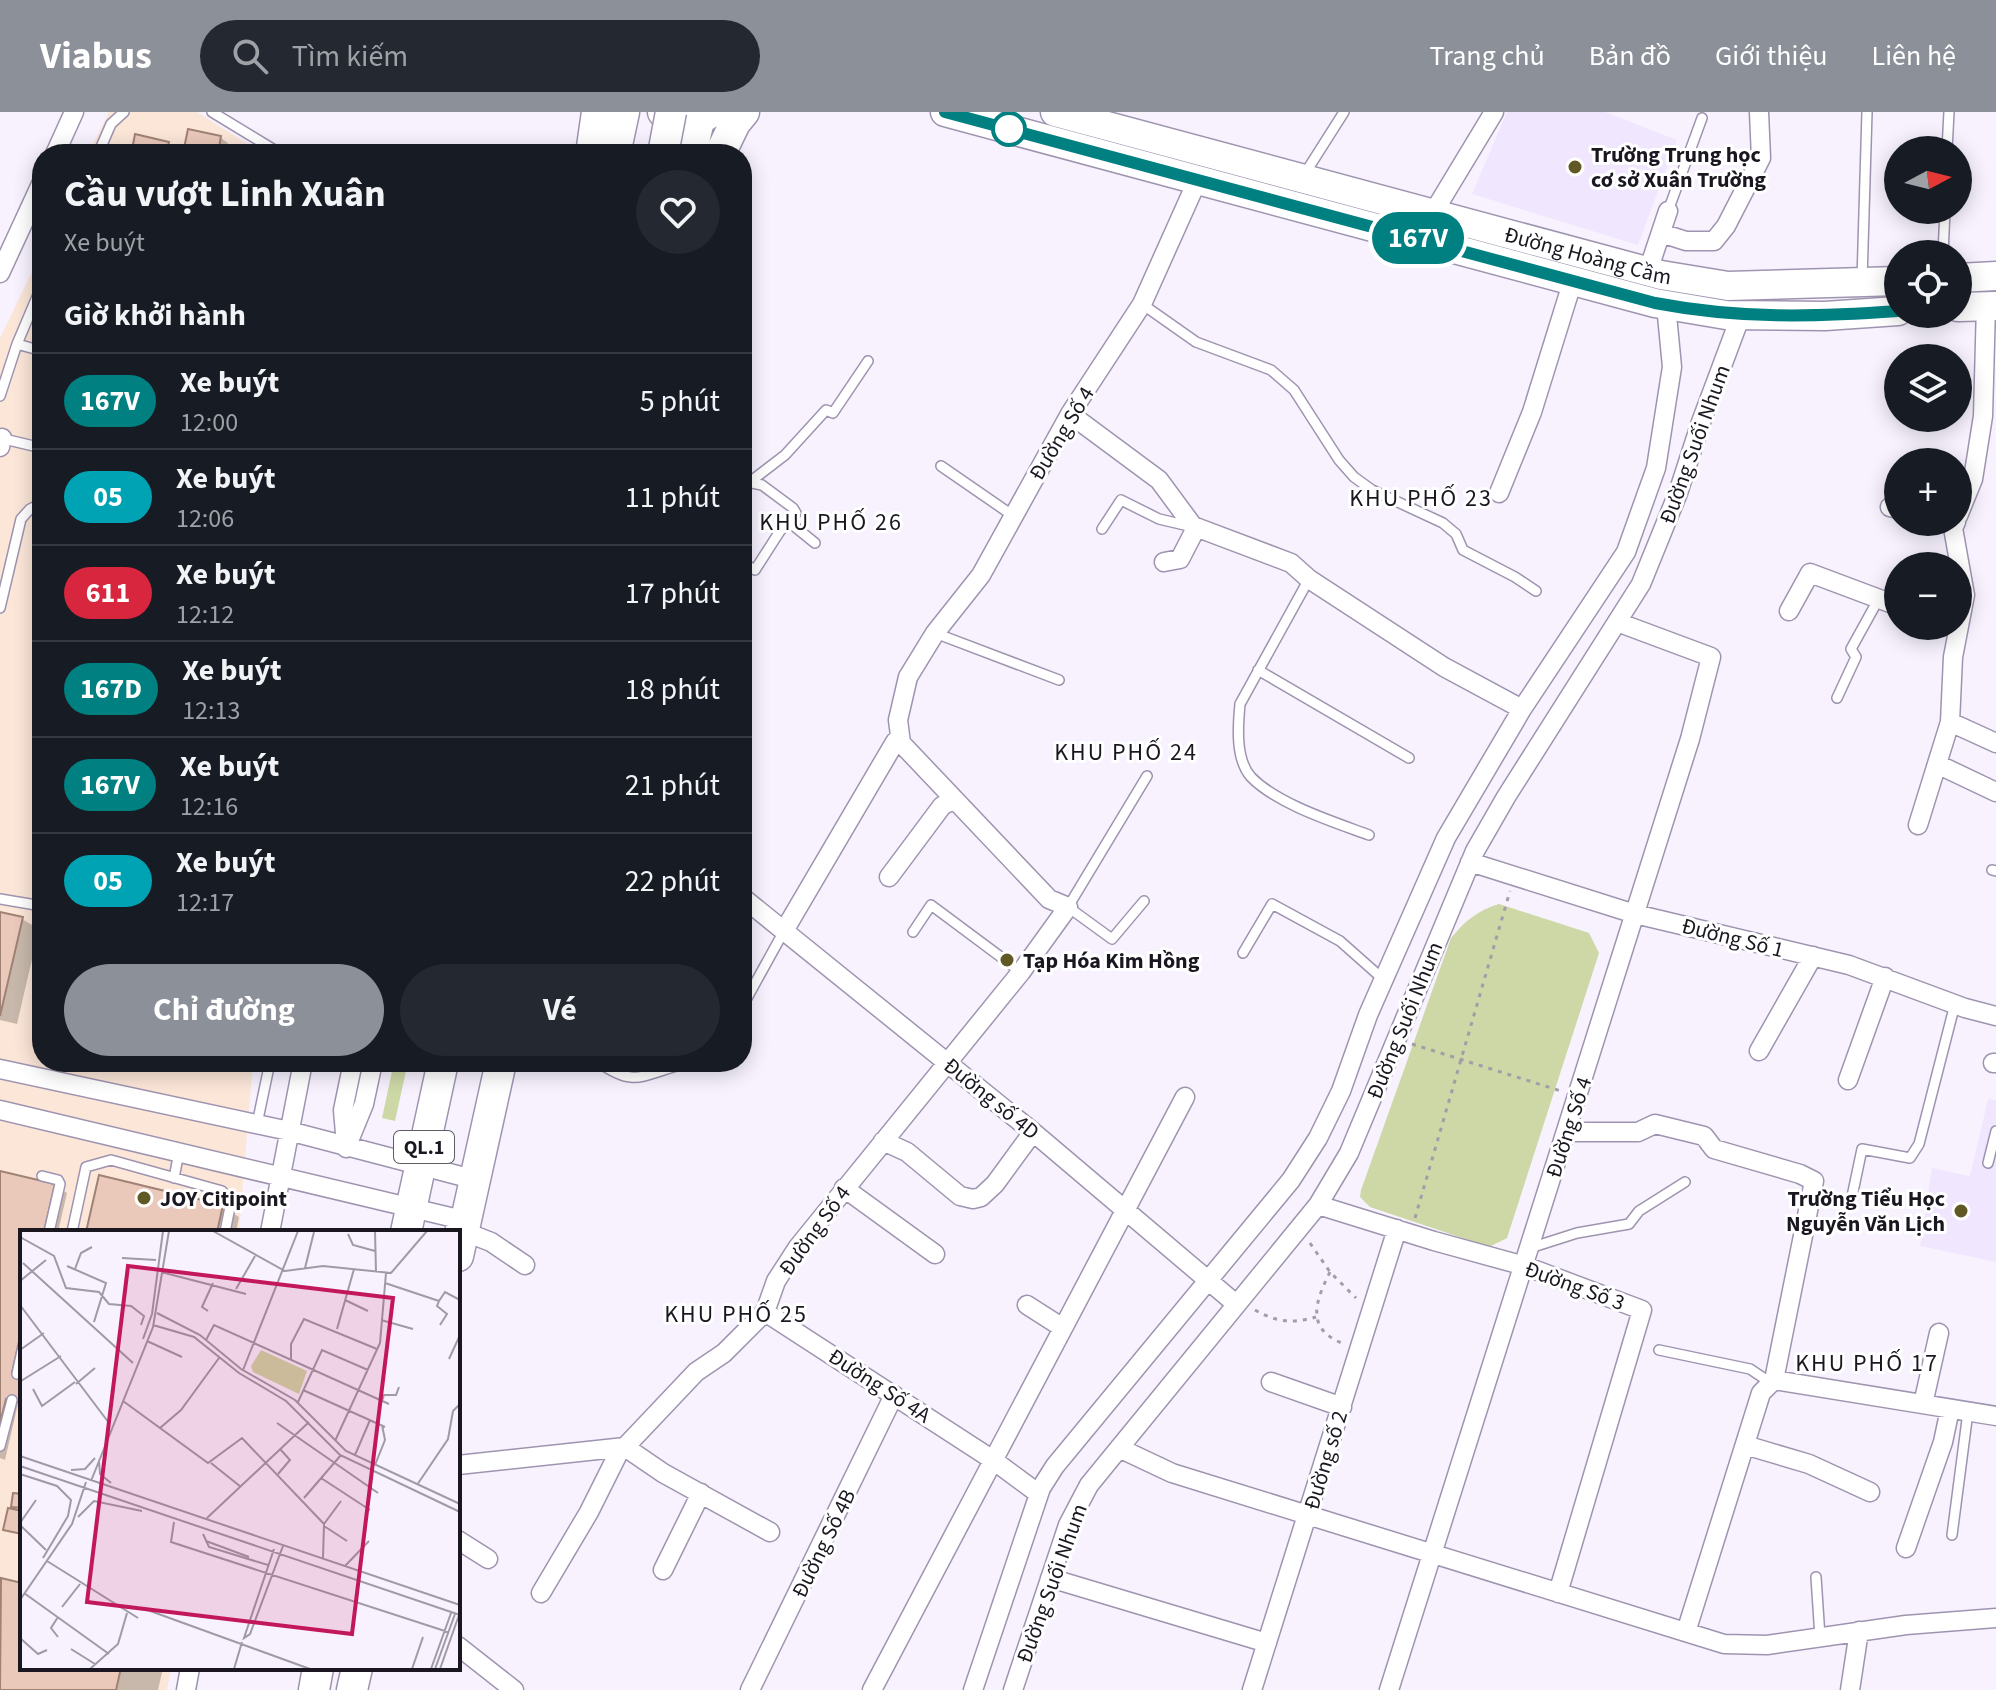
<!DOCTYPE html>
<html lang="vi">
<meta charset="utf-8">
<style>
:root{--surface:#171b24;--page:#242831;--text:#f1f3f6;--muted:#9ea1a6;--line:#363941;--accent:#8c9099}
body{margin:0;font-family:"Source Sans 3",sans-serif;background:var(--page);color:var(--text);height:100vh;display:flex;flex-direction:column;font-size:30px;white-space:nowrap}
*{box-sizing:border-box;margin:0}
p{font-size:26px;color:var(--muted)}
.icon{flex:none;width:44px;height:44px;fill:none;stroke:currentColor;stroke-width:2;stroke-linecap:round;stroke-linejoin:round}
.map{position:relative;flex:1;overflow:hidden}
.panel{position:absolute;left:32px;top:32px;width:720px;height:928px;display:flex;flex-direction:column;background:var(--surface);border-radius:32px;box-shadow:0 4px 20px #0003}
.panel>*{flex:none}
.badge{padding:0 16px;border-radius:26px;font-size:28px;line-height:52px}
.needle{width:52px;rotate:83deg}
.fabs{position:absolute;left:1884px;top:24px;display:grid;gap:16px}
.fabs a{display:grid;place-items:center;width:88px;height:88px;border-radius:50%;background:var(--surface);box-shadow:0 4px 20px #0003;font-size:40px}
.map>.badge{position:absolute;translate:-50% -50%;box-shadow:0 0 0 4px #fff}
h2{padding:0 32px;font-size:30px;line-height:72px}
.round{display:grid;place-items:center;flex:none;width:84px;height:84px;border-radius:42px;background:var(--page)}
.head{display:flex;align-items:center;justify-content:space-between;height:136px;padding:0 32px}
h1{font-size:38px;font-weight:700;line-height:60px}
.button{display:flex;gap:16px;margin-top:auto;padding:16px 32px}
.button a{flex:1;height:92px;border-radius:48px;background:var(--accent);color:#fff;font-size:32px;font-weight:700;line-height:92px;text-align:center}
.button a+a{background:var(--page);color:var(--text)}
ul{padding:0;list-style:none}
li{display:flex;align-items:center;gap:24px;height:96px;padding:0 32px;border-top:2px solid var(--line)}
li div{flex:1}
li b{display:block;font-size:30px}
li em{font-style:normal}
li .badge{min-width:88px;font-weight:700;text-align:center}
header{display:flex;align-items:center;gap:48px;box-sizing:border-box;height:112px;padding:0 40px;background:var(--accent);color:#fff}
header strong{font-size:38px}
nav{display:flex;gap:44px;margin-inline-start:auto;font-size:28px}
.search{width:560px;height:72px;background:var(--page);display:flex;align-items:center;gap:20px;box-sizing:border-box;padding:0 28px;border-radius:44px;color:var(--muted);font-size:30px}
.map>svg:first-child{display:block}
.industrial{fill:#fbe6d8}
.built{fill:#f0e7fe}
.green{fill:#cdd8a6}
.shadow{fill:#0003}
.building{fill:#eac9bb;stroke:#a08275;stroke-width:2}
.lines{fill:none;stroke-linecap:round;stroke-linejoin:round}
.service-casing{stroke:#9f94b0;stroke-width:12}
.minor-casing{stroke:#9f94b0;stroke-width:21}
.primary-casing{stroke:#9f94b0;stroke-width:31}
.trunk-casing{stroke:#9f94b0;stroke-width:33}
.path{stroke:#a29da9;stroke-width:3;stroke-dasharray:4 6;stroke-linecap:butt}
.service{stroke:#fff;stroke-width:9}
.minor{stroke:#fff;stroke-width:18}
.primary{stroke:#fff;stroke-width:28}
.trunk{stroke:#fff;stroke-width:30}
.trunk-bridge-casing{stroke:#9f94b0;stroke-width:33;stroke-linecap:butt}
.trunk-bridge{stroke:#fff;stroke-width:30}
.line-casing{stroke:#fff;stroke-width:18}
.line{stroke:#008080;stroke-width:12}
.stop-dot{fill:#fff;stroke:#008080;stroke-width:4}
.poi-dot{fill:#615925;stroke:#fff;stroke-width:3}
.labels{text-anchor:middle;stroke-width:6;stroke-linejoin:round;paint-order:stroke}
.shield{fill:#fff;stroke:#5f5d64;stroke-width:2}
.shield-label{font-size:20px;font-weight:bold;fill:#1b1721}
.poi-label{font-size:22px;font-weight:bold;fill:#1b1721;stroke:#fff;text-anchor:start}
.street-label{font-size:22px;fill:#1b1721;stroke:#fff}
.neighbourhood-label{font-size:24px;letter-spacing:2px;fill:#1b1721;stroke:#fff}
.inset-road{fill:none;stroke:#9f9aa6;stroke-width:2}
.view{fill:#c2185b;fill-opacity:0.15;stroke:#c2185b;stroke-width:4}
.inset-edge{fill:none;stroke:#1b1721;stroke-width:4}
</style>
<header>
<strong>Viabus</strong>
<div class="search"><svg class="icon" aria-label="search" viewBox="0 0 24 24"><circle cx="10" cy="10" r="6"/><path d="M15 15l6 6"/></svg>Tìm kiếm</div>
<nav><a>Trang chủ</a><a>Bản đồ</a><a>Giới thiệu</a><a>Liên hệ</a></nav>
</header>
<div class="map">
<svg width="1996" height="1578" viewBox="0 0 1996 1578">
<rect width="100%" height="100%" fill="#f7f2fe"/>
<path class="industrial" d="M109,0H197L264,42H88Z
M42,139V950H253L239,1120H22V1556H171L167,1578H0V226Z"/>
<path class="built" d="M1507,0H1605L1677,28L1638,133L1472,82Z
M1988,987L1996,988V1150L1920,1134L1932,1056L1970,1064Z"/>
<path class="green" d="M1499,792L1589,821L1599,841L1507,1126L1489,1135L1370,1095L1360,1085L1361,1078L1451,826C1465,809 1478,798 1499,792Z
M394,950H408L395,1009L382,1006Z"/>
<path class="shadow" d="M221,26L228,31L226,42L185,40Z
M168,32L176,37L174,42H143L134,37Z
M0,802L22,807L39,817L17,912L0,908Z
M0,1061L55,1074L67,1081L58,1120H22V1293L18,1292L5,1348L0,1346Z
M222,1095L239,1105L236,1120H88Z
M2,1469L22,1473V1556H163L158,1578H0Z"/>
<path class="building" d="M188,17L221,24L218,42L183,41Z
M135,22L169,30L166,42L132,38Z
M0,800L23,805L0,904Z
M0,1059L55,1072L44,1120H22V1216L12,1261L22,1263V1281L20,1290L6,1287L0,1311Z
M99,1063L223,1093L217,1120H86Z
M13,1381L22,1382V1396L11,1395Z
M8,1396L22,1399V1422L3,1418Z
M1,1466L22,1471V1556H121L116,1578H0Z"/>
<g class="lines">
<defs>
<path id="service" d="M212,0L281,42
M1947,38L1949,0
M98,42L111,12L124,0
M1304,63L1344,0
M1668,99L1702,6
M1943,142L1945,98
M1862,168L1867,0
M1142,192L1196,230L1271,258L1294,278L1339,348L1354,365L1372,378L1443,411L1456,422L1463,438L1515,465L1536,479
M17,232L42,239
M0,284L17,232L42,173
M0,326L42,336
M941,354L1012,403
M742,369L762,373L793,396L796,401L789,410L815,431
M751,369L785,343L826,298L833,301L868,249
M1102,417L1121,388L1159,407L1189,414
M742,450L755,458L780,419L789,410
M1309,467L1240,592C1238,613 1235,647 1251,665C1277,692 1334,710 1369,723
M0,496L21,407L30,397L42,391
M935,521L1059,568
M1258,558L1409,646
M1837,586L1856,545L1851,537L1878,488
M1992,758L1996,759
M0,787L42,794
M1144,789L1112,827L1068,795L1147,664
M913,820L931,793L1021,860
M1243,841L1272,792L1340,829L1384,868
M742,895L784,819
M598,950C634,975 640,964 677,954C687,952 699,953 709,953L711,950
M257,1012L270,950
M1988,1051L1996,1019
M42,1064L58,1068L60,1072L49,1120
M174,1066L179,1040
M1850,1094L1862,1037L1910,1046L1919,1032L1955,892
M72,1120L86,1055L111,1048L222,1079L231,1090L225,1120
M1530,1136L1577,1121L1629,1112L1639,1099L1685,1070
M1659,1238L1750,1257L1771,1271
M17,1262L22,1239
M0,1334L12,1288
M1952,1423L1968,1300
M1816,1465L1820,1525"/>
<path id="minor" d="M55,42L74,0
M1433,101L1494,0
M1661,121L1686,129H1714L1726,114L1761,46L1759,0
M1648,159L1668,99
M0,161L42,70
M1070,302L1159,368L1193,414L1291,451L1309,467L1444,555L1522,597
M0,335L2,326
M1499,381L1532,300L1573,168
M1890,395L1898,397
M1958,404L1973,367L1983,304L1986,193
M1164,450L1180,447L1196,416
M1789,499L1810,461L1898,494
M1950,610L1996,631
M1937,652L1996,680
M1918,713L1950,610L1953,545L1965,483L1953,416L1956,410
M1470,750L1635,802L1849,853L1965,896L1996,904
M889,765L942,694L954,687
M742,785L1033,1020L1236,1192
M784,819L895,630L901,631
M1759,939L1813,844
M1993,951H1996
M0,957L289,1019L476,1068
M1848,968L1885,865
M0,998L467,1109
M1567,1020H1638L1655,1012L1704,1024L1714,1037L1800,1062L1814,1069L1774,1268L1761,1281L1686,1520
M883,1029L907,1040L960,1084L973,1087L981,1085L995,1072L1033,1020
M346,1033L343,998L353,950
M346,1036L364,992L373,950
M844,1076L935,1142
M1318,1093L1434,1129L1525,1154L1642,1198L1558,1481
M455,1116L491,1130L525,1153
M270,1120L303,950
M1027,1193L1063,1216
M765,1200L993,1348L1039,1382
M1774,1268L1996,1304
M1271,1270L1342,1295
M1923,1292L1939,1221
M1745,1333L1809,1352L1870,1380
M625,1335L663,1361L770,1420
M1119,1336L1172,1361L1724,1532L1767,1533L1906,1513L1996,1506
M458,1353L625,1335L696,1260L724,1241L765,1200L776,1169L798,1135L1021,860L1068,795L1049,787L901,631L898,608L908,565L935,521L981,463L1070,302L1142,192L1198,67
M458,1428L488,1447
M1906,1436L1943,1330L1950,1297
M663,1458L701,1381
M1050,1466L1267,1531
M541,1481L589,1400L617,1344L616,1337
M458,1534L514,1578
M186,1578L190,1556
M750,1578L894,1283
M872,1578L1185,985
M973,1578L1041,1376L1055,1354L1291,1068L1318,1026L1341,979L1368,903L1446,726L1522,597L1626,440L1656,356L1672,255L1666,193
M1013,1578L1068,1413L1089,1373L1318,1093L1349,1041L1475,739L1506,685L1641,472L1678,381L1701,310L1741,203
M1252,1578L1397,1117
M1389,1578L1690,627L1711,545L1617,510
M1850,1578L1859,1519"/>
<g id="primary">
<path d="M945,0L1655,191L1726,203L1825,204L1898,199"/>
<path id="s1" d="M1055,0L1661,163L1728,174L1898,169"/>
<path d="M1958,166L1996,164"/>
<path d="M1958,195L1996,194"/>
</g>
<path id="trunk" d="M663,0L700,7L711,0
M591,42L597,0
M615,42L624,0
M691,42L701,0
M720,42L735,11L744,0
M406,1120L443,950
M458,1144L501,950
M314,1578L318,1556
M352,1578L357,1556"/>
</defs>
<use href="#service" class="service-casing"/>
<use href="#minor" class="minor-casing"/>
<use href="#primary" class="primary-casing"/>
<use href="#trunk" class="trunk-casing"/>
<path class="path" d="M1412,932L1561,979
M1415,1106L1510,779
M1310,1131L1330,1160L1356,1186
M1330,1160C1315,1190 1305,1217 1344,1232
M1255,1198C1276,1210 1292,1212 1316,1205"/>
<use href="#service" class="service"/>
<use href="#minor" class="minor"/>
<use href="#primary" class="primary"/>
<use href="#trunk" class="trunk"/>
<defs>
<path id="trunk-bridge" d="M663,42L671,0"/>
</defs>
<use href="#trunk-bridge" class="trunk-bridge-casing"/>
<use href="#trunk-bridge" class="trunk-bridge"/>
</g>
<g class="lines">
<defs>
<path id="line" d="M945,0L1655,191C1739,207 1814,205 1898,199"/>
</defs>
<use href="#line" class="line-casing"/>
<use href="#line" class="line"/>
</g>
<circle class="stop-dot" cx="1009" cy="17" r="16"/>
<g class="poi-dot">
<circle cx="1575" cy="55" r="8"/>
<circle cx="1007" cy="848" r="8"/>
<circle cx="144" cy="1086" r="8"/>
<circle cx="1961" cy="1099" r="8"/>
</g>
<g class="labels">
<rect class="shield" x="394" y="1019" width="60" height="32" rx="6"/>
<g class="shield-label">
<text x="424" y="1042">QL.1</text>
</g>
<g class="poi-label">
<text x="1591" y="50">Trường Trung học<tspan x="1591" dy="25">cơ sở Xuân Trường</tspan></text>
<text x="1023" y="856">Tạp Hóa Kim Hồng</text>
<text x="160" y="1094">JOY Citipoint</text>
<text x="1945" y="1094" text-anchor="end">Trường Tiểu Học<tspan x="1945" dy="25">Nguyễn Văn Lịch</tspan></text>
</g>
<g class="street-label">
<text dy="8" stroke="none"><textPath href="#s1" startOffset="552">Đường Hoàng Cầm</textPath></text>
<text transform="translate(1061 321) rotate(-59)" y="8">Đường Số 4</text>
<text transform="translate(1694 332) rotate(-70)" y="8">Đường Suối Nhum</text>
<text transform="translate(1733 825) rotate(14)" y="8">Đường Số 1</text>
<text transform="translate(1404 908) rotate(-68)" y="8">Đường Suối Nhum</text>
<text transform="translate(992 986) rotate(39)" y="8">Đường số 4D</text>
<text transform="translate(1568 1015) rotate(-72)" y="8">Đường Số 4</text>
<text transform="translate(814 1118) rotate(-54)" y="8">Đường Số 4</text>
<text transform="translate(1575 1173) rotate(20)" y="8">Đường Số 3</text>
<text transform="translate(880 1273) rotate(33)" y="8">Đường Số 4A</text>
<text transform="translate(1325 1348) rotate(-73)" y="8">Đường số 2</text>
<text transform="translate(823 1431) rotate(-64)" y="8">Đường Số 4B</text>
<text transform="translate(1051 1471) rotate(-70)" y="8">Đường Suối Nhum</text>
</g>
<g class="neighbourhood-label">
<text x="1421" y="394">KHU PHỐ 23</text>
<text x="831" y="418">KHU PHỐ 26</text>
<text x="1126" y="648">KHU PHỐ 24</text>
<text x="736" y="1210">KHU PHỐ 25</text>
<text x="1867" y="1259">KHU PHỐ 17</text>
</g>
</g>
<g transform="translate(20 1118)">
<rect width="440" height="440" fill="#f7f2fe"/>
<path d="M241,120L287,141L279,164L233,142L231,136Z" fill="#cdd8a6"/>
<path class="inset-road" d="M193,1L265,41L303,36L371,43L407,1M355,1L356,42M328,4L333,15L355,21M0,7L34,26L46,58L79,62L89,74L111,76L124,86L121,95M102,28L136,30M3,33L113,133M47,36L86,53L74,92M285,38L294,2M55,39L61,23L72,17M141,42L226,64M0,51L26,30M365,53L419,71M216,59L235,26M325,70L348,81M419,71L417,76L427,84L420,95M419,71L425,62L440,70M0,75L89,193M188,81L182,77L193,53M137,83L180,105L221,139L275,170L326,221L440,274M361,90L393,99M133,95L174,107L219,143L266,171L320,225L440,282M317,99L334,39M123,109L132,84L143,1M186,110L194,95L369,174M127,111L162,127M0,120L24,103M271,129V114L284,89L357,119M429,129L440,105M223,140L278,1M1,151L41,126M56,154L75,138M13,159L22,176L55,152M283,160L365,197M103,171L188,233L222,208L304,294L303,328M362,171L364,165H376L379,157M278,172L302,120L348,140M257,193L358,263M140,198L161,180L199,128M315,211L360,113L366,43M335,225L350,190M0,226L440,375M79,230L80,244L91,253M191,233L221,257M355,235L365,210L362,195M0,236L440,385M51,240L65,239L75,228M0,244L37,256L51,270L48,286L23,328M258,244L270,230L260,219M301,248L350,280M71,251L133,97L149,1M397,255L428,209L433,181L440,174M284,268L321,225M58,287L74,271L122,281M187,288L289,192M154,292L151,312L428,402M0,293L16,270M304,294L321,271M0,295L26,320M304,296L327,311M183,304L189,317L248,335M186,311L229,327M254,319L224,408L230,404L263,316M27,331L118,388M325,336L349,311M4,363L89,424M0,370L52,294L66,252M42,377L60,354M122,378L290,439M38,407L31,398L38,387M0,408L18,424L27,420M51,419L75,434M70,439L98,414L107,383M214,439L222,412M392,439L403,407M411,439L431,383M415,439L435,384M420,439L439,385"/>
<path class="view" d="M108,36L373,68L332,404L67,372Z"/>
<rect width="440" height="440" class="inset-edge"/>
</g>
</svg>
<div class="fabs">
<a><svg class="needle" viewBox="-14 -14 28 28"><path d="M0-13l5 13h-10z" fill="#e53935"/><path d="M0 13l5-13h-10z" fill="#9ea1a6"/></svg></a>
<a><svg class="icon" aria-label="locate" viewBox="0 0 24 24"><circle cx="12" cy="12" r="6"/><path d="M12 2v4M12 18v4M2 12h4M18 12h4"/></svg></a>
<a><svg class="icon" aria-label="layers" viewBox="0 0 24 24"><path d="M12 4l9 5-9 5-9-5zM3 14l9 5 9-5"/></svg></a>
<a>+</a>
<a>−</a>
</div>
<b class="badge" style="left:1418px;top:126px;background:#008080;color:#fff">167V</b>
<section class="panel">
<div class="head"><div><h1>Cầu vượt Linh Xuân</h1><p>Xe buýt</p></div><a class="round"><svg class="icon" aria-label="heart" viewBox="0 0 24 24"><path d="M12 20l-8-8c-3-5 5-10 8-4 3-6 11-1 8 4z"/></svg></a></div>
<h2>Giờ khởi hành</h2>
<ul>
<li><span class="badge" style="background:#008080;color:#fff">167V</span><div><b>Xe buýt</b><p>12:00</p></div><em>5 phút</em></li>
<li><span class="badge" style="background:#00a3b4;color:#fff">05</span><div><b>Xe buýt</b><p>12:06</p></div><em>11 phút</em></li>
<li><span class="badge" style="background:#d7263d;color:#fff">611</span><div><b>Xe buýt</b><p>12:12</p></div><em>17 phút</em></li>
<li><span class="badge" style="background:#008080;color:#fff">167D</span><div><b>Xe buýt</b><p>12:13</p></div><em>18 phút</em></li>
<li><span class="badge" style="background:#008080;color:#fff">167V</span><div><b>Xe buýt</b><p>12:16</p></div><em>21 phút</em></li>
<li><span class="badge" style="background:#00a3b4;color:#fff">05</span><div><b>Xe buýt</b><p>12:17</p></div><em>22 phút</em></li>
</ul>
<div class="button"><a>Chỉ đường</a><a>Vé</a></div>
</section>
</div>
